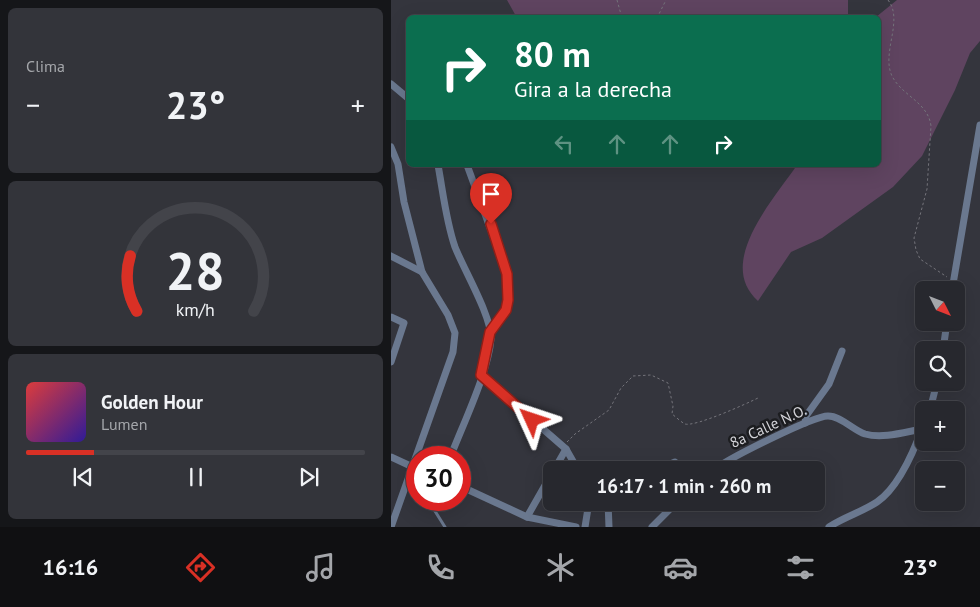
<!DOCTYPE html>
<html lang="es">
<head>
<meta charset="utf-8">
<style>
	body { margin:0; font-family:"PT Sans",sans-serif; background:#33343a; color:#f1f3f6; height:100vh; display:flex; flex-direction:column; font-size:19px; white-space:nowrap }
	* { box-sizing:border-box; margin:0 }
	p { font-size:16px; color:#a4a6aa }
	.icon { flex:none; width:28px; height:28px; fill:none; stroke:currentColor; stroke-width:2; stroke-linecap:round; stroke-linejoin:round }
	.map { position:relative; flex:1; overflow:hidden }
	.drawer { display:flex; flex-direction:column; gap:8px; padding:8px; background:#151619; width:391px }
	.drawer>* { flex:none }
	.banner { position:absolute; left:15px; top:15px; width:475px; height:152px; border-radius:8px; box-shadow:0 5px 20px #0002,0 0 0 1px #43444a; background:#0b6e4f; color:#fff; overflow:hidden }
	.needle { width:32px; rotate:132deg }
	.tools { position:absolute; left:524px; top:281px; display:grid; gap:10px }
	.tools a { display:grid; place-items:center; width:50px; height:50px; border-radius:8px; background:#27282e; box-shadow:0 5px 20px #0002,0 0 0 1px #43444a; font-size:25px }
	.speed { position:absolute; left:15px; top:446px; display:flex; gap:10px; font-size:25px; font-weight:700; text-align:center }
	.speed>* { display:grid; place-content:center; width:65px; height:65px; border-radius:50%; background:#27282e; box-shadow:0 5px 20px #0002,0 0 0 1px #43444a; line-height:1 }
	.speed .limit { border:8px solid #d22; background:#fff; color:#111 }
	.pin { position:absolute; display:grid; place-items:center; width:42px; height:42px; color:#fff; margin:-51px -21px; border-radius:50% 50% 50% 0; rotate:-45deg; box-shadow:0 0 5px #0007 }
	.pin .icon { rotate:45deg }
	.me { position:absolute; width:55px; margin:-28px; rotate:312deg; stroke-linejoin:round; filter:drop-shadow(0 0 4px #0008) }
	.turn { display:flex; align-items:center; gap:18px; height:105px; padding:0 25px; font-size:22px }
	.turn .icon { width:65px; height:65px; stroke-width:2.5 }
	.turn b { display:block; font-size:35px; line-height:42px }
	.lanes { display:flex; align-items:center; height:48px; padding:0 25px; background:#0003; justify-content:center; gap:25px; direction:ltr }
	.lanes .off { opacity:.35 }
	.big { font-size:38px; font-weight:800; line-height:1.1 }
	.drawer .widget { flex:1; display:flex; flex-direction:column; justify-content:center; gap:8px; min-width:0; padding:0 18px; border-radius:8px; background:#33343a }
	.drawer .dial { align-items:center; gap:0 }
	.dial svg { height:130px; overflow:visible; fill:none; stroke:#43444a; stroke-width:7; stroke-linecap:round; text-anchor:middle }
	.dial text { fill:#f1f3f6; stroke:none }
	.song { display:flex; align-items:center; gap:15px }
	.cover { width:60px; height:60px; border-radius:8px; background:linear-gradient(135deg,hsl(0 70% 55%),hsl(250 70% 35%)) }
	.played { height:5px; border-radius:2px; background:linear-gradient(90deg,#d93025 20%,#43444a 20%) }
	.keys { display:flex; justify-content:space-around; direction:ltr }
	.heat { display:flex; justify-content:space-between; align-items:center; font-size:28px; direction:ltr }
	.trip { position:absolute; left:152px; top:461px; width:282px; height:50px; border-radius:8px; background:#27282e; box-shadow:0 5px 20px #0002,0 0 0 1px #43444a; font-weight:800; line-height:50px; text-align:center }
	.tab-bar { display:flex; height:80px; justify-content:space-around; align-items:center; background:#101012; color:#a4a6aa }
	.tab-bar .icon { width:35px; height:35px }
	.tab-bar .selected { color:#d93025 }
	.tab-bar b { font-size:22px; color:#f1f3f6 }
	main { display:flex; flex:1; min-height:0 }
	.map>svg:first-child { display:block }
	.green { fill:#5f4460 }
	.lines { fill:none; stroke-linecap:round; stroke-linejoin:round }
	.path { stroke:#74747b; stroke-width:1; stroke-dasharray:2.5 2.5; stroke-linecap:butt }
	.lane { stroke:#6a788f; stroke-width:3 }
	.street { stroke:#6a788f; stroke-width:7 }
	.route-casing { stroke:#8d1f18; stroke-width:12 }
	.route { stroke:#d93025; stroke-width:9 }
	.labels { text-anchor:middle; dominant-baseline:central; stroke-width:5; stroke-linejoin:round; paint-order:stroke }
	.street-label { font-size:15px; fill:#d3d3d8; stroke:#1c1d20 }
</style>
</head>
<body>
<main>
<section class="drawer">
<div class="widget"><p>Clima</p>
<div class="heat"><a>−</a><b class="big">23°</b><a>+</a></div>
</div>
<div class="widget dial"><svg viewBox="0 0 100 80">
<path d="M14 69A42 42 0 1 1 86 69"/>
<path d="M14 69A42 42 0 0 1 10 35" stroke="#d93025"/>
<text x="50" y="56" font-size="32" font-weight="700">28</text>
<text x="50" y="72" font-size="11">km/h</text>
</svg></div>
<div class="widget">
<div class="song"><i class="cover"></i><div><b>Golden Hour</b><p>Lumen</p></div></div>
<div class="played"></div>
<div class="keys"><svg class="icon" aria-label="previous" viewBox="0 0 24 24"><path d="M18 5L8 12l10 7zM5 5v14"/></svg><svg class="icon" aria-label="pause" viewBox="0 0 24 24"><path d="M8 5v14M16 5v14"/></svg><svg class="icon" aria-label="next" viewBox="0 0 24 24"><path d="M6 5l10 7-10 7zM19 5v14"/></svg></div>
</div>
</section>
<div class="map">
<svg width="589" height="527" viewBox="0 0 589 527">
	<rect width="100%" height="100%" fill="#34353d"/>
	<g class="green">
		<path d="M116 0H457V14L463 17 126 18Z"/>
		<path d="M506 0H589V41L579 53 564 90 531 156 502 187 431 238 400 252 367 301C324 263 383 199 406 165H488V18L485 17Z"/>
	</g>
	<g class="lines">
		<g class="path">
			<path d="M226 0 231 18"/>
			<path d="M497 0C513 20 490 53 501 76 511 96 537 102 540 126L536 189 523 238 525 250 529 259 556 277"/>
			<path d="M266 18 275 0"/>
			<path d="M176 442 184 434 218 410 230 388 242 376 260 375 277 383 282 406 281 414C285 417 290 422 294 424 304 427 355 404 367 398"/>
		</g>
		<g class="lane">
			<path d="M18 477 26 485"/>
			<path d="M37 500 54 527"/>
		</g>
		<g class="street">
			<path d="M0 84 18 99"/>
			<path d="M0 147 7 164 13 202 31 272 57 315 64 333 62 352 0 527"/>
			<path d="M47 165C52 192 55 221 64 247 73 270 101 317 100 339 97 373 72 424 59 458"/>
			<path d="M76 165 116 274 115 310 99 332"/>
			<path d="M0 256 31 272"/>
			<path d="M561 290 589 125"/>
			<path d="M0 317 13 323 0 362"/>
			<path d="M552 350 556 322"/>
			<path d="M90 375 175 449 187 470"/>
			<path d="M539 410 546 382"/>
			<path d="M414 423 415 416 438 384 451 351"/>
			<path d="M0 457 26 469"/>
			<path d="M163 470 175 449"/>
			<path d="M266 470 284 462 293 470"/>
			<path d="M323 470C336 459 422 416 437 416 450 416 462 430 474 434 492 439 514 432 531 429"/>
			<path d="M69 486 136 517 185 527"/>
			<path d="M217 502 218 527"/>
			<path d="M136 517 161 473"/>
			<path d="M194 527 198 502"/>
			<path d="M261 527 286 502"/>
			<path d="M438 527C453 517 471 512 486 502 508 487 523 451 532 426"/>
		</g>
	</g>
	<g class="lines">
		<defs>
			<path id="route" d="M100 224 116 274 117 300 115 310 99 332 90 375 141 420"/>
		</defs>
		<use href="#route" class="route-casing"/>
		<use href="#route" class="route"/>
	</g>
	<g class="labels">
		<g class="street-label">
			<text transform="translate(377 426) rotate(-25)">8a Calle N.O.</text>
		</g>
	</g>
</svg>
<div class="tools">
<a><svg class="needle" viewBox="-14 -14 28 28"><path d="M0-13l5 13h-10z" fill="#e53935"/><path d="M0 13l5-13h-10z" fill="#a4a6aa"/></svg></a>
<a><svg class="icon" aria-label="search" viewBox="0 0 24 24"><circle cx="10" cy="10" r="6"/><path d="M15 15l6 6"/></svg></a>
<a>+</a>
<a>−</a>
</div>
<div class="speed"><div class="limit">30</div></div>
<div class="pin" style="left:100px;top:224px;background:#d93025"><svg class="icon" aria-label="arrive" viewBox="0 0 24 24"><path d="M6 21V4h12l-3 4 3 4H6"/></svg></div>
<svg class="me" style="left:141px;top:420px" viewBox="-20 -20 40 40"><path d="M0-17L14 15 0 8-14 15z" fill="#d93025" stroke="#fff" stroke-width="4"/></svg>
<div class="trip">16:17 · 1 min · 260 m</div>
<div class="banner">
<div class="turn"><svg class="icon" aria-label="right" viewBox="0 0 24 24"><path d="M7 20v-9h11M14 6l5 5-5 5"/></svg><div><b>80 m</b>Gira a la derecha</div></div>
<div class="lanes"><svg class="icon off" aria-label="left" viewBox="0 0 24 24"><path d="M17 20v-9H6M10 6l-5 5 5 5"/></svg><svg class="icon off" aria-label="ahead" viewBox="0 0 24 24"><path d="M12 20V5M6 11l6-6 6 6"/></svg><svg class="icon off" aria-label="ahead" viewBox="0 0 24 24"><path d="M12 20V5M6 11l6-6 6 6"/></svg><svg class="icon" aria-label="right" viewBox="0 0 24 24"><path d="M7 20v-9h11M14 6l5 5-5 5"/></svg></div>
</div>
</div>
</main>
<nav class="tab-bar">
<b>16:16</b>
<svg class="icon selected" aria-label="directions" viewBox="0 0 24 24"><path d="M12 3l9 9-9 9-9-9zM9 14v-3h6M13 9l2 2-2 2"/></svg>
<svg class="icon" aria-label="music" viewBox="0 0 24 24"><path d="M9 18V5l10-2v13"/><circle cx="6" cy="18" r="3"/><circle cx="16" cy="16" r="3"/></svg>
<svg class="icon" aria-label="phone" viewBox="0 0 24 24"><path d="M5 4h4l2 5-3 2q2 4 5 5l2-3 5 2v4C11 20 4 13 5 4z"/></svg>
<svg class="icon" aria-label="climate" viewBox="0 0 24 24"><path d="M12 3v18M4 7l16 10M4 17L20 7"/></svg>
<svg class="icon" aria-label="car" viewBox="0 0 24 24"><path d="M5 17H2v-5l4-1 3-4h7l3 4 3 1v5h-3M9 17h6M6 11h13"/><circle cx="7" cy="17" r="2"/><circle cx="17" cy="17" r="2"/></svg>
<svg class="icon" aria-label="filters" viewBox="0 0 24 24"><path d="M4 7h16M4 17h16"/><circle cx="9" cy="7" r="2"/><circle cx="15" cy="17" r="2"/></svg>
<b>23°</b>
</nav>
</body>
</html>
